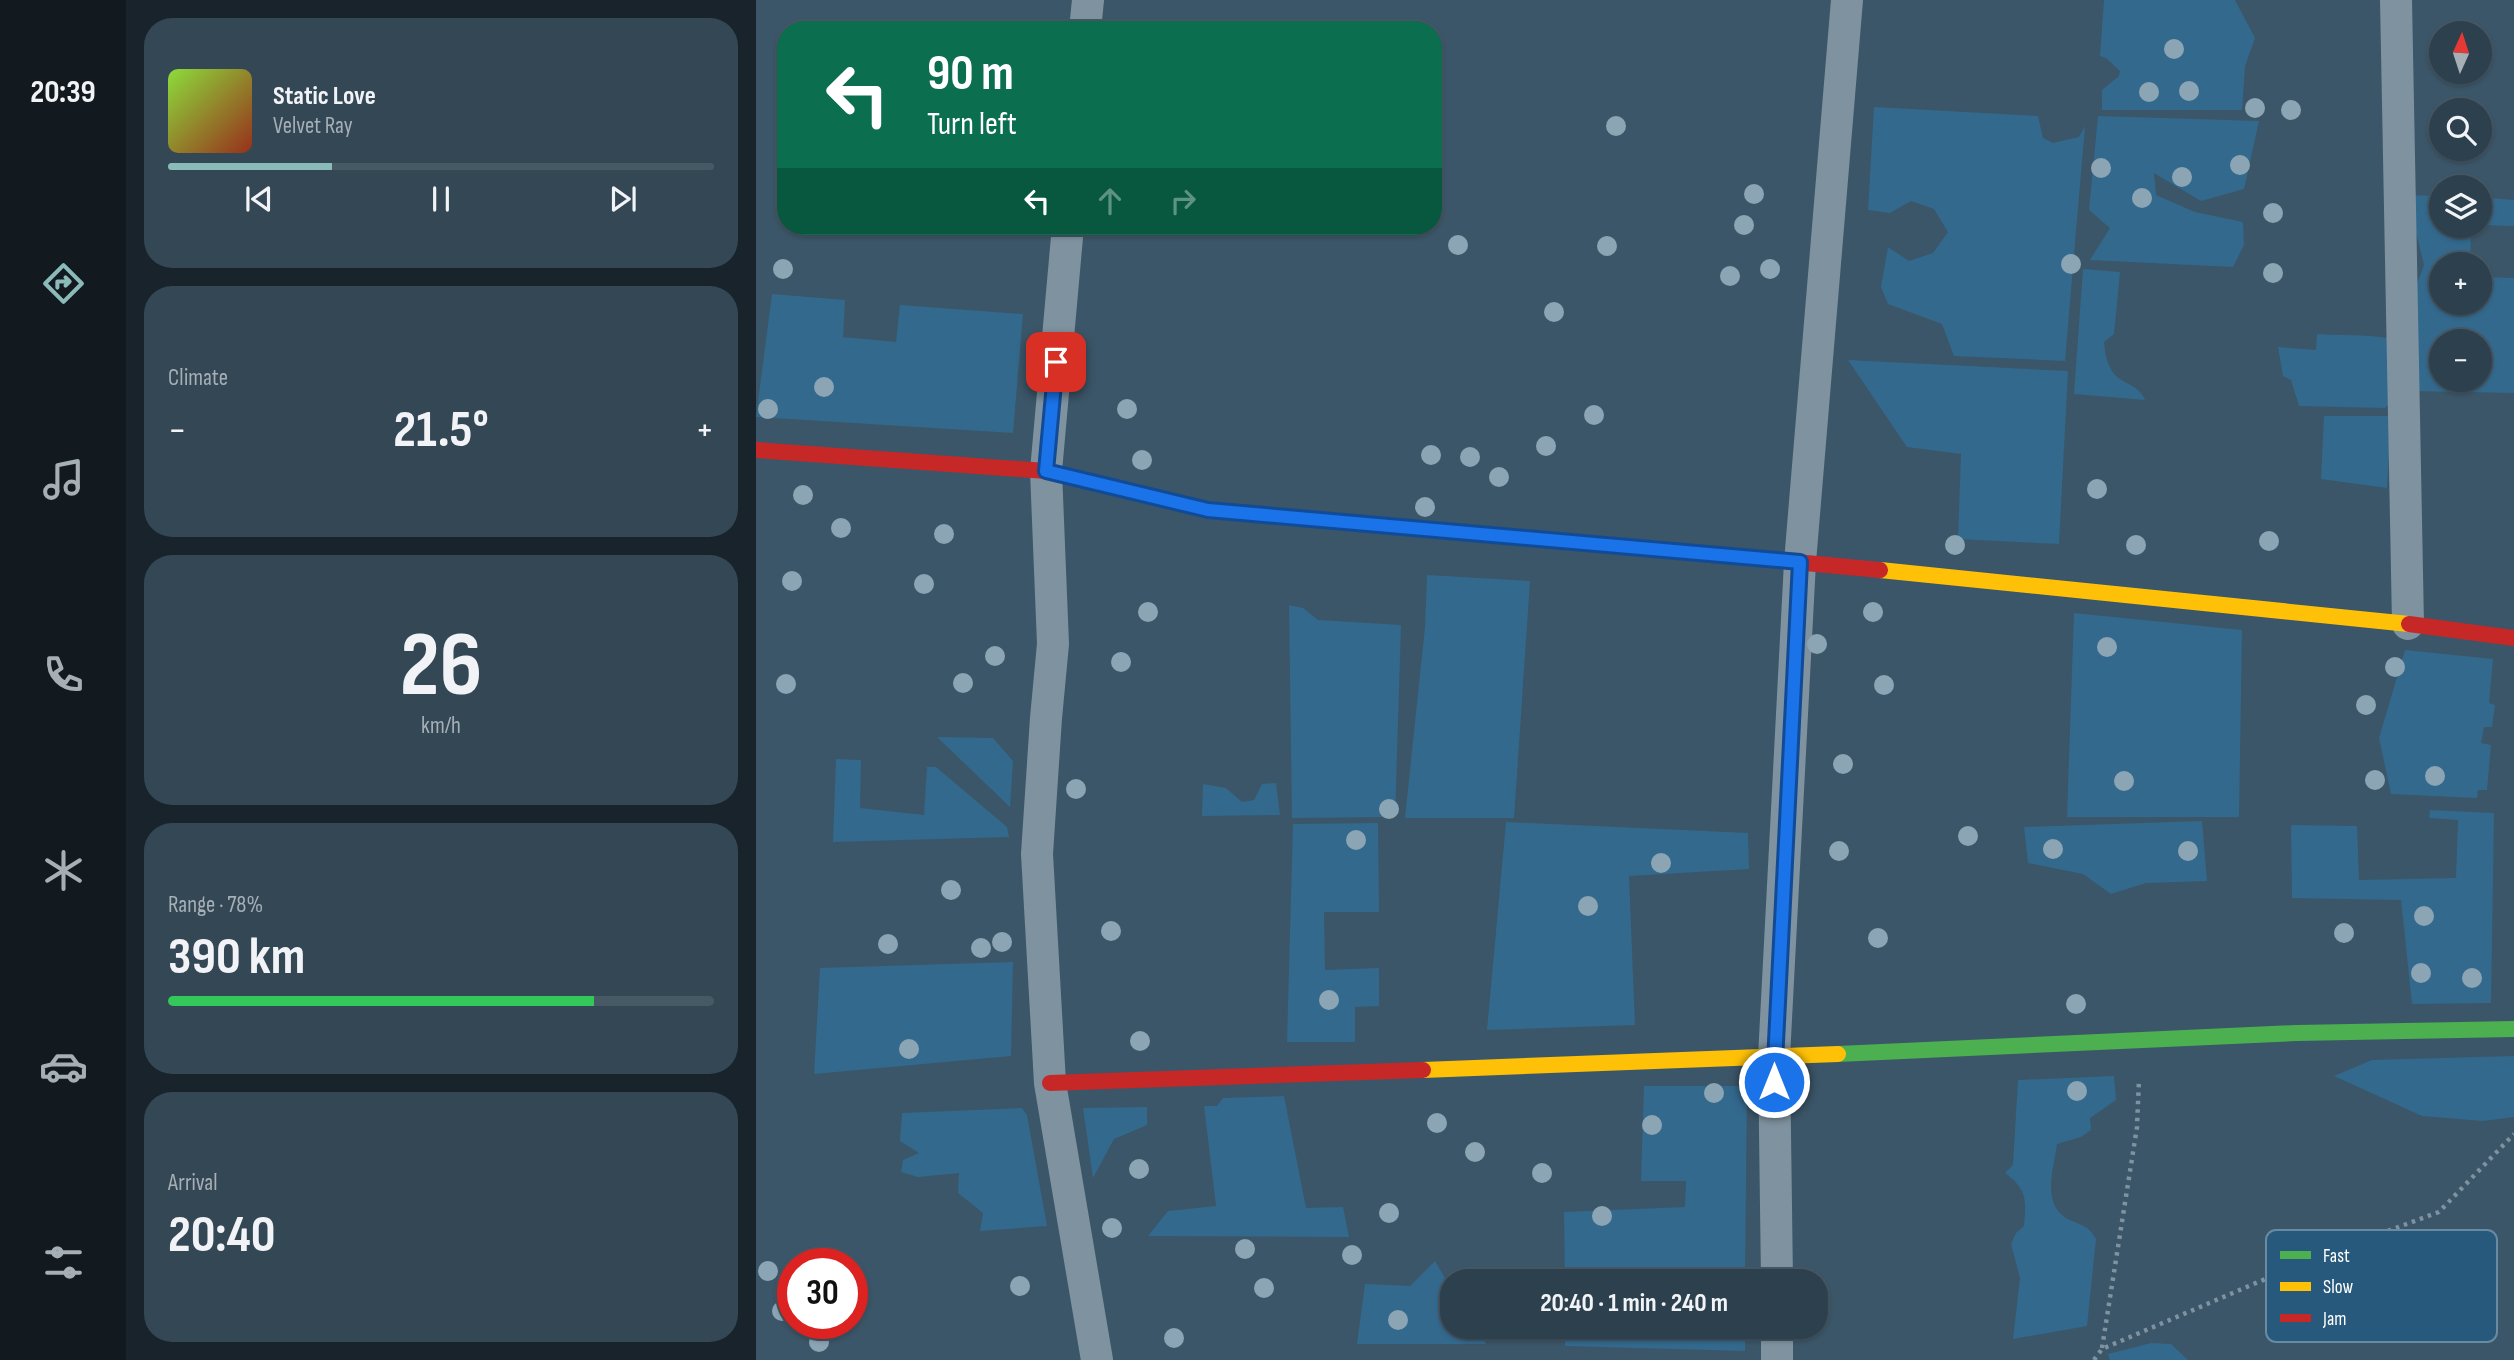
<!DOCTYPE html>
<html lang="en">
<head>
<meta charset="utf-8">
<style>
	body { margin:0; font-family:"Sofia Sans Condensed",sans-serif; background:#344755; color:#f1f3f6; height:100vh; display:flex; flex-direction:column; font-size:26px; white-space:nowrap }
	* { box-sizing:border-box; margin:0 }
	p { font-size:23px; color:#a6afb6 }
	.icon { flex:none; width:38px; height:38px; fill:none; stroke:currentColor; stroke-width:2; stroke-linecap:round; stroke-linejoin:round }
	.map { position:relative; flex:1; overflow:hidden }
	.panel { display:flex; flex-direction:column; gap:18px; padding:18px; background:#18232b; width:630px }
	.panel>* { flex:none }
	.hud { position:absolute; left:21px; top:21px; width:665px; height:214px; border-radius:28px; box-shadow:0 2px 5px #0004,0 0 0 2px #485966; background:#0b6e4f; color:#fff; overflow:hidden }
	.needle { width:46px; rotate:3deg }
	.buttons { position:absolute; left:1673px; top:21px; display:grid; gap:14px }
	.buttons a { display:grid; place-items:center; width:63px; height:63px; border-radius:50%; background:#2c404e; box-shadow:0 2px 5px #0004,0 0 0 2px #485966; font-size:35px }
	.speed { position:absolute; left:21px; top:1248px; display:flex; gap:14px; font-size:35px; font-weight:700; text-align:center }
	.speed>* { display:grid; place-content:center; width:91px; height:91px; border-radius:50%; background:#2c404e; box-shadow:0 2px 5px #0004,0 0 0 2px #485966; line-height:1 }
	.speed .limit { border:10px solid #d22; background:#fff; color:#111 }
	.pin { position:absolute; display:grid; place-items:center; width:60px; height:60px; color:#fff; margin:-30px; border-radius:14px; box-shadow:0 4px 10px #0006 }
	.me { position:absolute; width:77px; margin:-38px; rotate:0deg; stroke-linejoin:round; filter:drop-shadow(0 0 5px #0008) }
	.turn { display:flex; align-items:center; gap:24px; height:147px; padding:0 35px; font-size:32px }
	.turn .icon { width:91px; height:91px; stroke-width:2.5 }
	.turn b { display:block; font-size:49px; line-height:60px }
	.lanes { display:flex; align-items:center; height:66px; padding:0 35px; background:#0003; justify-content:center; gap:35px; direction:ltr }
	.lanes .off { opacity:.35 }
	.big { font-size:52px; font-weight:700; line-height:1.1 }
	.panel .card { flex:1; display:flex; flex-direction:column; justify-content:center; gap:10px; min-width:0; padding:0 24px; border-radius:28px; background:#344755 }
	.panel .dial { align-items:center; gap:0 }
	.dial b { font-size:91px; line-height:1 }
	.song { display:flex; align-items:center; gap:21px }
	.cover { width:84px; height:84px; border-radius:10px; background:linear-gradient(135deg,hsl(90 70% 55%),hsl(10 70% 35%)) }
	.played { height:7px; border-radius:4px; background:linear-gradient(90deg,#8bbbb9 30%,#485966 30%) }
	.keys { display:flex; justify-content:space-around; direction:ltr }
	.heat { display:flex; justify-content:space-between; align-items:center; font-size:38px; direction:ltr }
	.charge { height:10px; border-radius:5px; background:linear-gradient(90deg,#34c759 78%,#485966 0) }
	.trip { position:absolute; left:684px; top:1269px; width:388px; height:70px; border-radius:28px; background:#2c404e; box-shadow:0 2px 5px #0004,0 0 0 2px #485966; font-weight:700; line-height:70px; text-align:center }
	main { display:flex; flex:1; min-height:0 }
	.menu { display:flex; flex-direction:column; width:126px; justify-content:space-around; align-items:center; background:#121a1f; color:#a6afb6 }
	.menu .icon { width:49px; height:49px }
	.menu .selected { color:#8bbbb9 }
	.menu b { font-size:32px; color:#f1f3f6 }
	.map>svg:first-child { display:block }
	.green { fill:#33698d; fill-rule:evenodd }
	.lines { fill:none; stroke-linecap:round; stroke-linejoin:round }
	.path { stroke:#7f929f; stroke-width:4.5; stroke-dasharray:3.5 5; stroke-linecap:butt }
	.street { stroke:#7f929f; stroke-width:32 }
	.fast { stroke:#4caf50; stroke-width:16 }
	.slow { stroke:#ffc107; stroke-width:16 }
	.jam { stroke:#c62828; stroke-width:16 }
	.tree { fill:#8ca5b5 }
	.route-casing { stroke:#114b97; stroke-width:18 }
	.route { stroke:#1a73e8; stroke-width:12 }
	.key { fill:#27597c; stroke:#688ba3; stroke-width:2 }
	.key-label { font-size:19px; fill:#fff }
</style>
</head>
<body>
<main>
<nav class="menu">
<b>20:39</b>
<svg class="icon selected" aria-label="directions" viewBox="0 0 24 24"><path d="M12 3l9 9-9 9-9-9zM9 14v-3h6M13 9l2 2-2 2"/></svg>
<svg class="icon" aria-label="music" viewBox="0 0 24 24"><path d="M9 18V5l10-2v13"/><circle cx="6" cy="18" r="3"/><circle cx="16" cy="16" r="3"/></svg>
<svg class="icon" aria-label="phone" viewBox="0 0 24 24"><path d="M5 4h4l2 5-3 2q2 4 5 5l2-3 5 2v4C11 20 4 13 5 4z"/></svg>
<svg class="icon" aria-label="climate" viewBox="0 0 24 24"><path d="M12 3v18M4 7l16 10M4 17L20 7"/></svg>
<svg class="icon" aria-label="car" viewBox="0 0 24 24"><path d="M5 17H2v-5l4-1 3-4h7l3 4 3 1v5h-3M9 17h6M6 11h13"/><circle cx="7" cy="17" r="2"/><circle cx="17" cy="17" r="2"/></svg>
<svg class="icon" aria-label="filters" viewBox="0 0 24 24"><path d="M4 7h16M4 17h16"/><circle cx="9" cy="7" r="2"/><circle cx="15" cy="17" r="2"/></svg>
</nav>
<section class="panel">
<div class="card">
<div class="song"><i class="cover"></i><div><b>Static Love</b><p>Velvet Ray</p></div></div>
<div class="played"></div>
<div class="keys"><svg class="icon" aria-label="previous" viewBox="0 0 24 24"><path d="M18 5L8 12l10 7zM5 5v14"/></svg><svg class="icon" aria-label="pause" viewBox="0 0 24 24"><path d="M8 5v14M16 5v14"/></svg><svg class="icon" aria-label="next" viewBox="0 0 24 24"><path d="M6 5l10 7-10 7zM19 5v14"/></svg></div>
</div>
<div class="card"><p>Climate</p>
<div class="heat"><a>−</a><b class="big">21.5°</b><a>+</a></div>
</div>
<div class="card dial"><b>26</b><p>km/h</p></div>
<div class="card"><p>Range · 78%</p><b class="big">390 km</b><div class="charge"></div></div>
<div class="card"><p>Arrival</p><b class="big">20:40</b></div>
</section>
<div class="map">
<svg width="1758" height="1360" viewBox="0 0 1758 1360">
	<rect width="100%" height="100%" fill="#3b5668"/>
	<g class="green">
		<path d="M1348 0H1479L1499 38 1489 66 1486 110H1346V90L1363 76 1364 71 1350 58 1344 56Z"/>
		<path d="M1118 107 1282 116 1287 138 1297 143 1323 137 1329 126 1309 361 1198 356 1186 324 1132 304 1125 287 1132 247 1153 261 1177 253 1192 232 1178 209 1155 201 1134 213 1112 210Z"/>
		<path d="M1342 116 1503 121 1488 189 1445 201 1398 173 1400 195 1439 212 1487 222 1488 245 1477 267 1334 260 1354 228 1333 210Z"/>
		<path d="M1651 195 1685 196V226H1715L1714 264H1685V303H1724V277L1758 278V393L1654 391 1653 305 1668 265ZM1685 341H1724V380H1685Z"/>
		<path d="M1724 197 1758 200V226L1724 225Z"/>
		<path d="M1327 269 1364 272 1358 334 1348 342C1349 353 1351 366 1359 375 1369 385 1383 385 1389 400L1318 394Z"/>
		<path d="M16 294 89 300 87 337 140 342 144 305 267 314 257 433 0 417Z"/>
		<path d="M1561 334C1585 336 1608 334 1631 338L1643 396 1629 408 1543 406 1535 380 1527 376 1522 347 1560 350Z"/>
		<path d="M1092 360 1312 371 1303 544 1202 539 1205 454 1151 447Z"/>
		<path d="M1568 416H1635L1631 488 1565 479Z"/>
		<path d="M671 575 774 581 758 818H649L669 627Z"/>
		<path d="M533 605 547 608 562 620 645 625 639 817 536 818Z"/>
		<path d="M1318 613 1486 630 1483 817H1311Z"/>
		<path d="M1649 650 1737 659 1733 703 1739 705 1736 727H1728L1725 743 1735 745 1731 790H1722L1721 798 1635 794 1623 738Z"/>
		<path d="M181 737 237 738 257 761 254 807Z"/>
		<path d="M80 759 105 760 104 808 168 815 171 767H180L251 827 253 837 77 842Z"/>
		<path d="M520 783 524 815 446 816 447 784 470 788 486 802 498 800 506 784Z"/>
		<path d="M1674 810 1738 813 1735 1003 1656 1004 1645 900 1536 898 1535 825 1601 826 1603 880 1700 878 1702 820 1673 818Z"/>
		<path d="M1446 821 1451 881 1390 883 1355 894 1327 874 1272 863 1268 827Z"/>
		<path d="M750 822 992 833 993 869 873 876 879 1025 731 1030Z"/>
		<path d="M622 823 623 912H568L569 970 623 968V1006L599 1007V1042H531L537 824Z"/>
		<path d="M257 962 255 1056 58 1074 64 968Z"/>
		<path d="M1758 1056V1117L1727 1121 1666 1116 1578 1076 1616 1060Z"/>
		<path d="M1358 1076 1360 1100 1334 1118 1335 1130 1325 1137 1301 1144C1298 1169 1284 1206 1314 1220 1327 1226 1333 1226 1340 1239L1331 1326 1257 1339 1264 1278 1255 1244 1260 1233 1268 1226C1270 1200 1272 1190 1249 1173L1257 1165 1262 1080Z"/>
		<path d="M888 1086H991L989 1281H809L808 1212 929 1207 930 1181H885Z"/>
		<path d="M528 1096 550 1208 587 1207 593 1237 392 1236 412 1211 460 1206 448 1106H461L467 1098Z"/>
		<path d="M391 1107V1125L358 1139 337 1178 327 1108Z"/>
		<path d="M266 1108 271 1115 291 1226 224 1231 227 1213 202 1193 203 1173 162 1177 145 1172 147 1160 163 1153 144 1141 146 1113Z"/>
		<path d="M679 1261 696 1290V1326L719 1327 730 1344H601L609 1284 654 1286Z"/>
		<path d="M809 1327H989V1351L809 1346Z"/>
		<path d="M1395 1343 1415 1344 1432 1360H1354L1352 1354Z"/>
	</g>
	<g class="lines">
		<g class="path">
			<path d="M1346 1348 1381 1127 1383 1079"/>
			<path d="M1338 1360 1346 1349 1556 1259 1683 1212 1758 1134"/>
		</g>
		<g class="street">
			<path d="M1640 0 1652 624"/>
			<path d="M329 30 332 0"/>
			<path d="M312 226 290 471 297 644 290 718 281 854 294 1083 341 1360"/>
			<path d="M1021 1281 1018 1057 1044 562 1091 0"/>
			<path d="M1021 1326V1360"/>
		</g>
		<g class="fast">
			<path d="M336 482 452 510 901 549"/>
			<path d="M1082 1054 1540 1033 1758 1029"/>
		</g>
		<g class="slow">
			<path d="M1124 570 1653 624"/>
			<path d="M667 1070 1082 1054"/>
		</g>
		<g class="jam">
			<path d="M0 450 290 471 336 482"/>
			<path d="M901 549 1124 570"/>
			<path d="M1653 624 1758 638"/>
			<path d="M294 1083 667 1070"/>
		</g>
	</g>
	<g class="tree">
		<circle cx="1418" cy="49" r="10"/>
		<circle cx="1433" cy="91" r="10"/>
		<circle cx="1393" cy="92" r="10"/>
		<circle cx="1499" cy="108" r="10"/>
		<circle cx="1535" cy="110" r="10"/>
		<circle cx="860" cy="126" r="10"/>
		<circle cx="1484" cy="165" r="10"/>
		<circle cx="1345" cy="168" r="10"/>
		<circle cx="1426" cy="177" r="10"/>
		<circle cx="998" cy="194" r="10"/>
		<circle cx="1386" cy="198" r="10"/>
		<circle cx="1517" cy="213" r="10"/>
		<circle cx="988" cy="225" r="10"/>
		<circle cx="702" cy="245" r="10"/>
		<circle cx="851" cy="246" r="10"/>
		<circle cx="1315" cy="264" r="10"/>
		<circle cx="27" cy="269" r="10"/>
		<circle cx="1014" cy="269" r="10"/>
		<circle cx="1517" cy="273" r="10"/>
		<circle cx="974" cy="276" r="10"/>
		<circle cx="798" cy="312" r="10"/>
		<circle cx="68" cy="387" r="10"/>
		<circle cx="12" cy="409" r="10"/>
		<circle cx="371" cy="409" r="10"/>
		<circle cx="838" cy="415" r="10"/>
		<circle cx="790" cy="446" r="10"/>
		<circle cx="675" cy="455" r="10"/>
		<circle cx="714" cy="457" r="10"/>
		<circle cx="386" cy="460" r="10"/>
		<circle cx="743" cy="477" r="10"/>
		<circle cx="1341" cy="489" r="10"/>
		<circle cx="47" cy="495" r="10"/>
		<circle cx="669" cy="507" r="10"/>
		<circle cx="85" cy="528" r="10"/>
		<circle cx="188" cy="534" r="10"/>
		<circle cx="1513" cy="541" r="10"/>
		<circle cx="1199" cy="545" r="10"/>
		<circle cx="1380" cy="545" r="10"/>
		<circle cx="36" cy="581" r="10"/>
		<circle cx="168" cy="584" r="10"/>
		<circle cx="392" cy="612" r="10"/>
		<circle cx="1117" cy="612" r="10"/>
		<circle cx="1061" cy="644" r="10"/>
		<circle cx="1351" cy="647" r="10"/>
		<circle cx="239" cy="656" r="10"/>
		<circle cx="365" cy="662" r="10"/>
		<circle cx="1639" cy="667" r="10"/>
		<circle cx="207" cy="683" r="10"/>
		<circle cx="30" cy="684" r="10"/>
		<circle cx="1128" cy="685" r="10"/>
		<circle cx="1610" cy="705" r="10"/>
		<circle cx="1087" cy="764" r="10"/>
		<circle cx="1679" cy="776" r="10"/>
		<circle cx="1619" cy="780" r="10"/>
		<circle cx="1368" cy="781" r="10"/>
		<circle cx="320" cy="789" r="10"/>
		<circle cx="633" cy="809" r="10"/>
		<circle cx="1212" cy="836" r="10"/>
		<circle cx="600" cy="840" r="10"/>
		<circle cx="1297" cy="849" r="10"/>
		<circle cx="1083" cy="851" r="10"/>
		<circle cx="1432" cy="851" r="10"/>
		<circle cx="905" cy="863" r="10"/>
		<circle cx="195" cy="890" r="10"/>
		<circle cx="832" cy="906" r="10"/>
		<circle cx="1668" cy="916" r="10"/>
		<circle cx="355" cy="931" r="10"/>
		<circle cx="1588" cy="933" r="10"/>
		<circle cx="1122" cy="938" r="10"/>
		<circle cx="246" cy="942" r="10"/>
		<circle cx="132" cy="944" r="10"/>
		<circle cx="225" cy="948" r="10"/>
		<circle cx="1665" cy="973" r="10"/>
		<circle cx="1716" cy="978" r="10"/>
		<circle cx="573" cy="1000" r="10"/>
		<circle cx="1320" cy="1004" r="10"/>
		<circle cx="384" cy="1041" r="10"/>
		<circle cx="153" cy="1049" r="10"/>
		<circle cx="1321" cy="1091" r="10"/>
		<circle cx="958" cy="1093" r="10"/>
		<circle cx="681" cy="1123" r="10"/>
		<circle cx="896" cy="1125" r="10"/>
		<circle cx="719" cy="1152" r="10"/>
		<circle cx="383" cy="1169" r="10"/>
		<circle cx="786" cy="1173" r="10"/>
		<circle cx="633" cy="1213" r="10"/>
		<circle cx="846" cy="1216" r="10"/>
		<circle cx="356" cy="1228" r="10"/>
		<circle cx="489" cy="1249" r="10"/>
		<circle cx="596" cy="1255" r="10"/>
		<circle cx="12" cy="1271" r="10"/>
		<circle cx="264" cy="1286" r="10"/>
		<circle cx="508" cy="1288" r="10"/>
		<circle cx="26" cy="1311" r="10"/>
		<circle cx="642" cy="1320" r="10"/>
		<circle cx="418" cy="1338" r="10"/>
		<circle cx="63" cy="1342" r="10"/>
	</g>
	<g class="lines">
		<defs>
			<path id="route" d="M300 362 290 471 452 510 1044 562 1018 1082"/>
		</defs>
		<use href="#route" class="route-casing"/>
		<use href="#route" class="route"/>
	</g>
	<rect x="1510" y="1230" width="231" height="112" rx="10" class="key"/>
	<rect x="1524" y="1251" width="31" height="8" fill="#4caf50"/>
	<rect x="1524" y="1282" width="31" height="9" fill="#ffc107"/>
	<rect x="1524" y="1314" width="31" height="8" fill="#c62828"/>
	<g class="key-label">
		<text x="1567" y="1262">Fast</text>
		<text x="1567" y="1293">Slow</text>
		<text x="1567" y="1325">Jam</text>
	</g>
</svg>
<div class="buttons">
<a><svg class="needle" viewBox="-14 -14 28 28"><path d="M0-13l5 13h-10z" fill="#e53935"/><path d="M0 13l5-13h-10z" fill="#a6afb6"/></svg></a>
<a><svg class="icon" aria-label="search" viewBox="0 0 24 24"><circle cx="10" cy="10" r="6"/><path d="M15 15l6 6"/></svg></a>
<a><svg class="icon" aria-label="layers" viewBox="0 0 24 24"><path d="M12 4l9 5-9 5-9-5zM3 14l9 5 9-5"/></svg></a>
<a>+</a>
<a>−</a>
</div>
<div class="speed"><div class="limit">30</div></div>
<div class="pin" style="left:300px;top:362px;background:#d93025"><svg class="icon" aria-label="arrive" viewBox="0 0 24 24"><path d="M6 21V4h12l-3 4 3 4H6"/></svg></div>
<svg class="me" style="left:1018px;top:1082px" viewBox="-20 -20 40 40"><circle r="17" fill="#1a73e8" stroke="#fff" stroke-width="3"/><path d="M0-11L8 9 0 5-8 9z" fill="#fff"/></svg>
<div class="trip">20:40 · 1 min · 240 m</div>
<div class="hud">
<div class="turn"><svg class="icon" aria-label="left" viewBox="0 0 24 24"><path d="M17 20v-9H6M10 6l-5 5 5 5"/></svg><div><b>90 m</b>Turn left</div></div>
<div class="lanes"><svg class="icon" aria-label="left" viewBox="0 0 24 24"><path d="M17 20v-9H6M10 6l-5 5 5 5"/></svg><svg class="icon off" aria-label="ahead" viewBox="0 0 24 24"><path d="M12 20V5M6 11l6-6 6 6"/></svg><svg class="icon off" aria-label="right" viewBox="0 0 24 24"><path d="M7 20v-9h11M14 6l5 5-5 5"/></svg></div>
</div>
</div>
</main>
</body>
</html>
